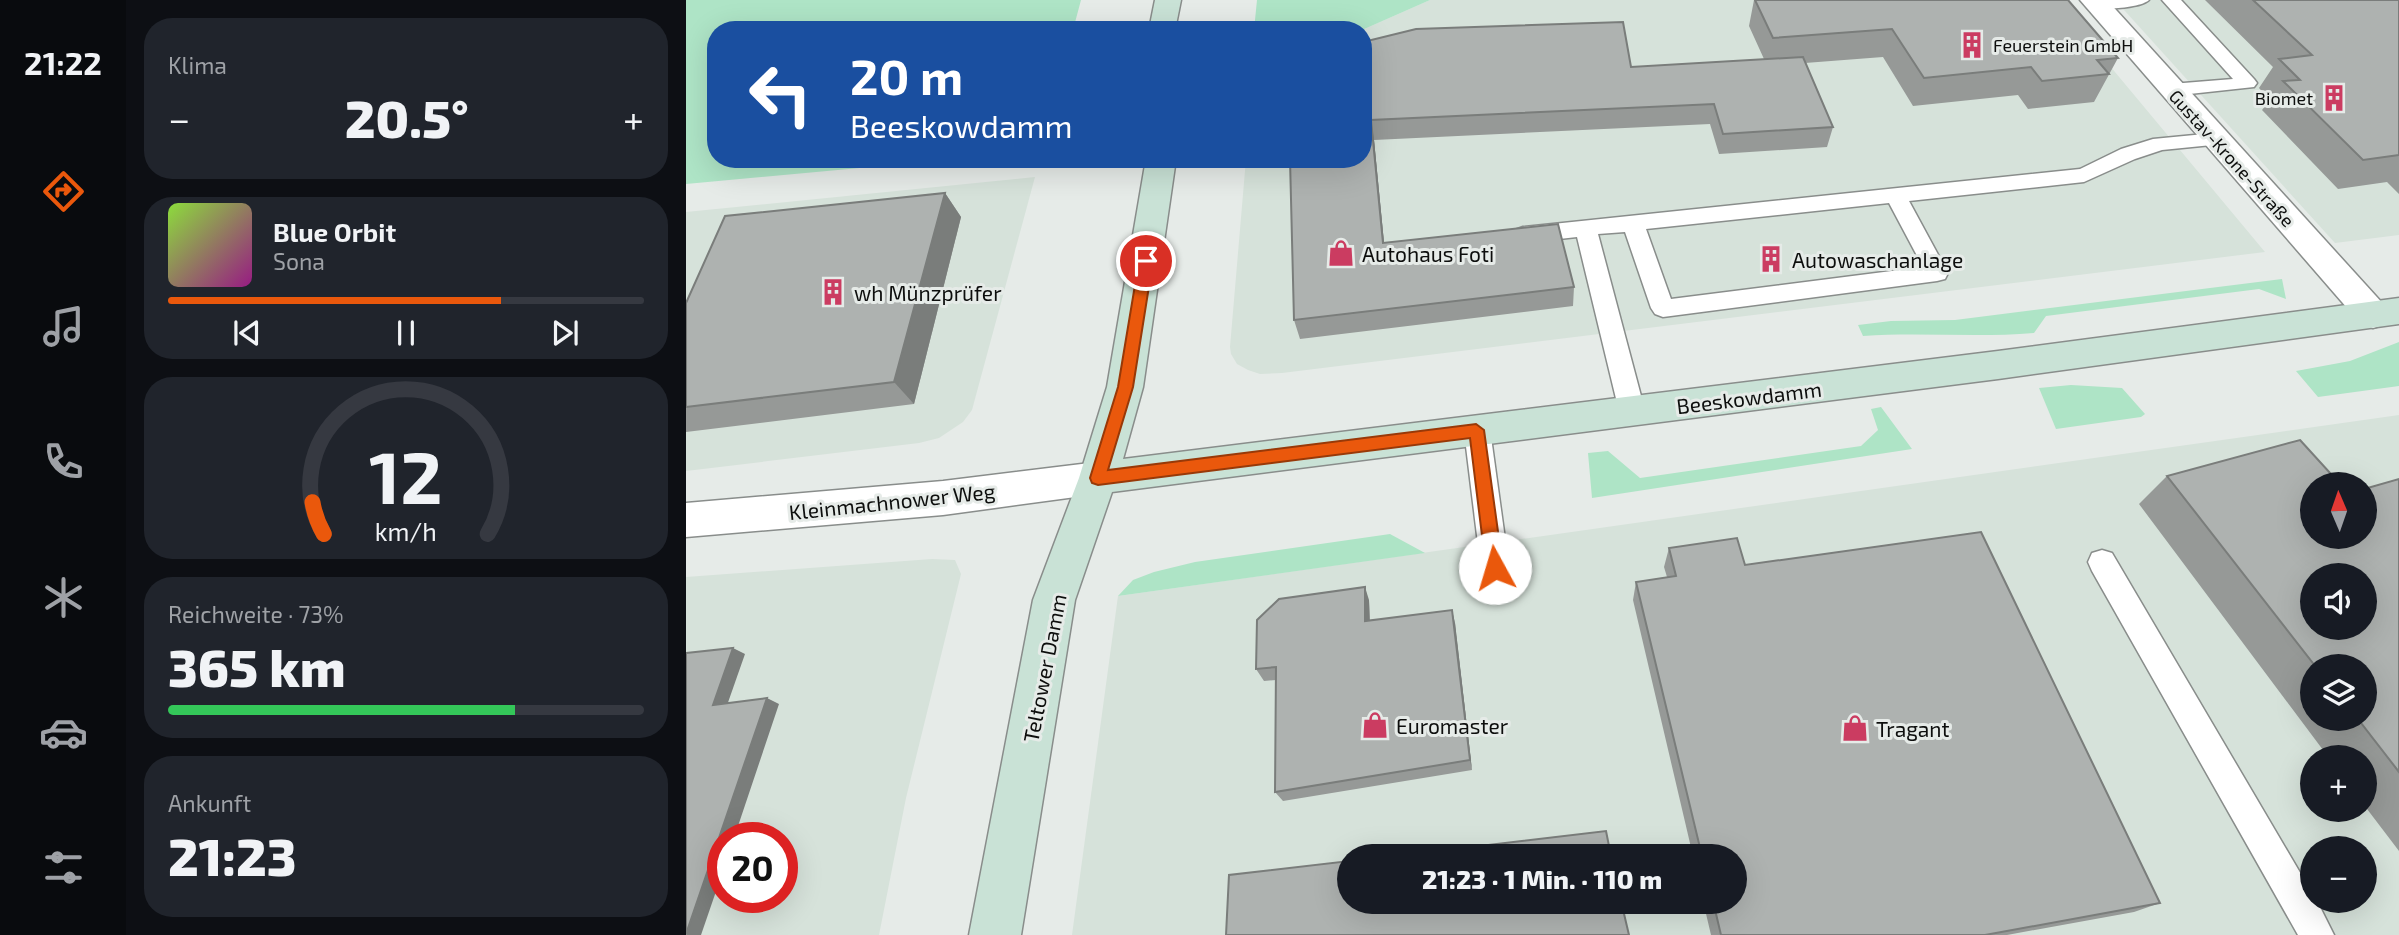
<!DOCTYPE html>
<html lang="de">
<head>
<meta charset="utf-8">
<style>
	body { margin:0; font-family:"Exo 2",sans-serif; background:#20242c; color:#f1f3f6; height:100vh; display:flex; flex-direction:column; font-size:26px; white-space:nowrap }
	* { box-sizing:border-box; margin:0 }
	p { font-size:23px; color:#9ea1a6 }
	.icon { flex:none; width:38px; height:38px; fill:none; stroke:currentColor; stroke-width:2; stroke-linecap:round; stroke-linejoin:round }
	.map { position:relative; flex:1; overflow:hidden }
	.drawer { display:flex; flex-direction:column; gap:18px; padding:18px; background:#0d0f14; width:560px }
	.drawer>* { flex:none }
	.top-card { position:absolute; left:21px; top:21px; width:665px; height:147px; border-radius:28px; box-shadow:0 7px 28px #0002; background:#1a4fa0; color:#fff; overflow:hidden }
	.needle { width:46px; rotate:358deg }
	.buttons { position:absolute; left:1614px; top:472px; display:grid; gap:14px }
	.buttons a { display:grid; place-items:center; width:77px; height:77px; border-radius:50%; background:#171b24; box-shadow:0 7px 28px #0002; font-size:35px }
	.speed { position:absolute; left:21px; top:822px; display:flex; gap:14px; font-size:35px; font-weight:700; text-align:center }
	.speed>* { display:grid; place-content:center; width:91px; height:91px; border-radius:50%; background:#171b24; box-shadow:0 7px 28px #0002; line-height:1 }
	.speed .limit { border:10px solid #d22; background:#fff; color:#111 }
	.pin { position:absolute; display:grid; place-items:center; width:60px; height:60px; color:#fff; margin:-30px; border:4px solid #fff; border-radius:50%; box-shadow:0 2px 7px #0007 }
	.me { position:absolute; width:77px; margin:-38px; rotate:354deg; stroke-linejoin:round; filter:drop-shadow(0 0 5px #0008) }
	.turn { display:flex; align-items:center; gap:24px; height:147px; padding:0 28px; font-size:32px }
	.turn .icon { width:91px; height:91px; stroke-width:2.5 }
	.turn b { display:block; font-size:49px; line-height:60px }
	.big { font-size:52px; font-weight:800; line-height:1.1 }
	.drawer .widget { flex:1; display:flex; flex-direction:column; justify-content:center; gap:10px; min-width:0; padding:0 24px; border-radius:28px; background:#20242c }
	.drawer .dial { align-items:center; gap:0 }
	.dial svg { height:182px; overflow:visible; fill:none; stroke:#363941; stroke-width:7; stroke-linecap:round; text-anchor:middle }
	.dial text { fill:#f1f3f6; stroke:none }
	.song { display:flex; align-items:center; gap:21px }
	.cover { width:84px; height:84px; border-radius:10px; background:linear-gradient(135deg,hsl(90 70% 55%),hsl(310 70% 35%)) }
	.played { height:7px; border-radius:4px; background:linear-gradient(90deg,#ea580c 70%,#363941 70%) }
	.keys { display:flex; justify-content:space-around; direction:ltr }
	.heat { display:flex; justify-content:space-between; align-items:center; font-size:38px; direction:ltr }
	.charge { height:10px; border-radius:5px; background:linear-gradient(90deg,#34c759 73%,#363941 0) }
	.trip { position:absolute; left:651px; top:844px; width:410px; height:70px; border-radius:35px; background:#171b24; box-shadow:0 7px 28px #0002; font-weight:800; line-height:70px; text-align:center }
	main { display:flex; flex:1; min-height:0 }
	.tabs { display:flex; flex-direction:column; width:126px; justify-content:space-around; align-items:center; background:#090b0e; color:#9ea1a6 }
	.tabs .icon { width:49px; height:49px }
	.tabs .selected { color:#ea580c }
	.tabs b { font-size:32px; color:#f1f3f6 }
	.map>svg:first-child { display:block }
	.built { fill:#d6e2da; fill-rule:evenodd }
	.green { fill:#aee4c6 }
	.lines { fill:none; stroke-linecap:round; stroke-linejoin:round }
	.service-casing { stroke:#898d8b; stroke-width:3 }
	.minor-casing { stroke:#898d8b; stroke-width:3 }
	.secondary-casing { stroke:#898d8b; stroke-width:3 }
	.service { fill:#fff; fill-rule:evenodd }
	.minor { fill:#fff; fill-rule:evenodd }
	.secondary { fill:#c9e2d6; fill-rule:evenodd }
	.wall { fill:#969997; fill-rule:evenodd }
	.shaded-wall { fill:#7a7d7b }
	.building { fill:#aeb2b0; stroke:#7a7d7b; stroke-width:2; fill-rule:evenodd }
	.route { fill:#ea580c; stroke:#983908; stroke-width:2 }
	.labels { text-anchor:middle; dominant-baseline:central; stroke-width:6; stroke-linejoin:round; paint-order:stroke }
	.far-poi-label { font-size:18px; fill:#0d0e0d; stroke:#e6ebe8; text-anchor:start }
	.far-street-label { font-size:18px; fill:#0d0e0d; stroke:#e6ebe8 }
	.poi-label { font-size:21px; fill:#0d0e0d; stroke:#e6ebe8; text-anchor:start }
	.street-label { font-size:21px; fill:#0d0e0d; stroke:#e6ebe8 }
</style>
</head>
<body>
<main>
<nav class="tabs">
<b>21:22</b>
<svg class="icon selected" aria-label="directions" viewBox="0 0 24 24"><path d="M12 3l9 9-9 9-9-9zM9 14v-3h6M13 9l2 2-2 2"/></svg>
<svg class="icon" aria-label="music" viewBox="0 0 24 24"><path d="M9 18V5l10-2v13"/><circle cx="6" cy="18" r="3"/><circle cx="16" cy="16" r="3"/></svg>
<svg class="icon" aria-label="phone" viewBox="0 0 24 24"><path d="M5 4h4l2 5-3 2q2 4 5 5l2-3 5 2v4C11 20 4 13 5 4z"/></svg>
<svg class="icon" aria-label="climate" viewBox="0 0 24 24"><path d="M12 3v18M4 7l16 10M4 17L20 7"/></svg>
<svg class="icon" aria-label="car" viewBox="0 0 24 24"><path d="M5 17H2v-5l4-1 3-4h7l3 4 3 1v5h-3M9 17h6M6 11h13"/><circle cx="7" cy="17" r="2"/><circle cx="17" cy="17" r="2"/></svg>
<svg class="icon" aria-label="filters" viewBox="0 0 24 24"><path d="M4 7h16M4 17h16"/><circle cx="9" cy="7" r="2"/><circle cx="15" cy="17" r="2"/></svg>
</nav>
<section class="drawer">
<div class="widget"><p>Klima</p>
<div class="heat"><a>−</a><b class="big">20.5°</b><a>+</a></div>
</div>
<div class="widget">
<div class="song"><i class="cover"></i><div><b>Blue Orbit</b><p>Sona</p></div></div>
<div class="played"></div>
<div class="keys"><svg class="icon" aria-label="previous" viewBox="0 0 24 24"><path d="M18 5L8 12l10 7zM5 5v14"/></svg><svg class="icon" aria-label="pause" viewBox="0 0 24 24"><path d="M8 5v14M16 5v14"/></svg><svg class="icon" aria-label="next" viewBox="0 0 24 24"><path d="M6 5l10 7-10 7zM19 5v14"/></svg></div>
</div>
<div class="widget dial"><svg viewBox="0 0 100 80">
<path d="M14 69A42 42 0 1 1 86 69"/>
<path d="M14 69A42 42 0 0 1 9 55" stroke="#ea580c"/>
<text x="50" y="56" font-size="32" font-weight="700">12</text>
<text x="50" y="72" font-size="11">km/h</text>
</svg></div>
<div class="widget"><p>Reichweite · 73%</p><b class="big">365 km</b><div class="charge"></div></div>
<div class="widget"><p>Ankunft</p><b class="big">21:23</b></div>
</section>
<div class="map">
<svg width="1713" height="935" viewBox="0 0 1713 935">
	<rect width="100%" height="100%" fill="#e6ebe8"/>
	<g class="built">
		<path d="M744 0H1369L1579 252 596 373 574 374 562 370 551 364 545 354 544 347 560 159H677L676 30Z"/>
		<path d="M1429 0H1713V235L1649 243Z"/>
		<path d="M349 177 286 410 277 422 253 438 233 443 0 471V212Z"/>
		<path d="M1713 415V935H386L432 596ZM1626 485H1678V537H1626ZM1626 576H1678V628H1626ZM1626 667H1678V719H1626ZM1626 758H1678V810H1626ZM1626 849H1678V901H1626ZM663 856H1048V901H663Z"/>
		<path d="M246 559 269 560 275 574 220 798 193 935H0V577ZM37 838H96V898H37Z"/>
	</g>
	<g class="green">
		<path d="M0 0H395L387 30H30V159H271L0 184Z"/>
		<path d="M571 0H744L676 30H568Z"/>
		<path d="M1596 279 1600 299 1573 289 1360 316 1348 333C1290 338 1234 332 1177 336L1172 325 1205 321 1269 320Z"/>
		<path d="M1713 342V386L1632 397 1610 371 1664 361Z"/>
		<path d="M1385 385 1436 388 1459 414 1455 417 1370 429 1353 388Z"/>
		<path d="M1195 407 1226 449 906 498 902 453 922 451 954 478 1175 446 1192 430 1185 409Z"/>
		<path d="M704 534 739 553 432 596 447 580 468 572 509 562Z"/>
	</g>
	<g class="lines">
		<defs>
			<g id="service">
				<path d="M1406 0H1463C1455 8 1410 12 1402 4Z"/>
				<path d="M1476 0H1495L1568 79 1571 83 1568 87 1485 96 1478 94 1475 90 1478 86 1485 84 1547 79Z"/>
				<path d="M1529 133 1536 134 1539 139 1536 144 1476 150 1449 159 1398 182 1223 201 1262 273 1259 279 1251 281 977 317 969 314 965 308 939 232 912 234 959 411 955 418 946 421 937 418 933 411 891 237 837 243 829 240 826 235 829 230 837 227 1394 169 1435 149 1467 139ZM1203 203 1237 267 985 299 960 229Z"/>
				<path d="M791 420 800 423 804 430 823 568 819 577 809 580 799 577 795 568 778 430 782 423Z"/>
				<path d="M1416 550 1426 553 1626 893V901H1631L1648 935H1612L1406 571 1402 562 1406 553Z"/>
			</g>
			<g id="minor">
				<path d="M1394 0H1421L1699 306 1704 315 1699 324 1687 328 1675 324Z"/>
				<path d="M412 462 426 467 431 478 426 489 412 494 257 515 0 537V503L257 481Z"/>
			</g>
			<g id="secondary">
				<path d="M469 0H495L489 30H463Z"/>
				<path d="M460 159H490L457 387 437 459 1312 351 1713 298V324L1312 379 426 492 389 600 335 935H283L347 600 393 478 421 387Z"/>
			</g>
		</defs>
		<use href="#service" class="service-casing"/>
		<use href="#minor" class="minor-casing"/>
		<use href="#secondary" class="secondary-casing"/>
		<use href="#service" class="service"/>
		<use href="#minor" class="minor"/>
		<use href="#secondary" class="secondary"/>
	</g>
	<g class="wall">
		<path d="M1068 0H1382L1432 58 1408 102 1342 109 1332 95 1227 106 1197 57 1119 63 1147 127 1141 147 1033 154 1024 124 688 140 698 243 888 287 887 306 614 339 608 320 677 159V42L945 67 1078 59 1063 26Z"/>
		<path d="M1519 0H1713V194L1701 182 1652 189 1576 110 1584 100 1573 88 1587 67Z"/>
		<path d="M259 193 275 217 228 404 0 432V303Z"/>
		<path d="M1481 476 1626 537 1713 479V851L1678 805V758H1643L1453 504ZM1626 667H1678V719H1626Z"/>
		<path d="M983 548 1059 565 1474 903 1448 912 1321 935H1025L1017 901H1048V856H1007L947 600 950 582 981 577 978 567Z"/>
		<path d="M683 600 684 621 769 623 786 770 597 801 589 792 590 680 578 681 570 669Z"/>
	</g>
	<g class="shaded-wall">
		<path d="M685 120 688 140 700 263 697 243Z"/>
		<path d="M259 193 275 217 228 404 208 382Z"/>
		<path d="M679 587 683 600 684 634 679 621Z"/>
		<path d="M766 610 769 623 786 770 784 760Z"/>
		<path d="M47 648 59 654 39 711 27 705Z"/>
		<path d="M81 698 93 704 48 838H37V871L15 935H0Z"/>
	</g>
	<g class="building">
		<path d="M1069 0H1382L1432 58 1411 60 1423 74 1356 81 1345 67 1238 78 1206 29 1087 38Z"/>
		<path d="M1567 0H1713V155L1677 160 1597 81 1614 80 1593 59 1626 55Z"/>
		<path d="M937 22 945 67 1117 57 1147 127 1037 134 1028 104 685 120 697 243 872 224 888 287 608 320 604 159H677V42L730 29Z"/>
		<path d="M259 193 208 382 0 407V303L39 216Z"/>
		<path d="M1614 440 1655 485H1626V537H1678V489L1713 479V772L1672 719H1678V667H1630L1481 476ZM1626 576H1678V628H1626Z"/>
		<path d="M1295 532 1474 903 1299 935H1035L1027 901H1048V856H1016L950 582 990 576 983 548 1051 538 1059 565Z"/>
		<path d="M679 587V621L766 610 784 760 589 792 590 667 570 669 571 620 593 599Z"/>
		<path d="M47 648 27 705 81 698 0 934V653Z"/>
		<path d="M920 831 925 856H710Z"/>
		<path d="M663 861V901H935L943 935H540L543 875Z"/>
	</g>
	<path class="route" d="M460 256 467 261 447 387 422 470 790 424 798 430 817 568 815 574 809 576 803 574 800 568 784 438 412 485 406 483 404 478 432 387 453 261Z"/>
	<defs>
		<symbol id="building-bare" viewBox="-9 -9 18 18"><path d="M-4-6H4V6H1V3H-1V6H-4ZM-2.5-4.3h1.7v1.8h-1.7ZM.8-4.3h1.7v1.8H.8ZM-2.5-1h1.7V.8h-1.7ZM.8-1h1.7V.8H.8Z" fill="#cb3c61" stroke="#e6ebe8" stroke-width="2.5" paint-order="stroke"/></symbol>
		<symbol id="shop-bare" viewBox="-9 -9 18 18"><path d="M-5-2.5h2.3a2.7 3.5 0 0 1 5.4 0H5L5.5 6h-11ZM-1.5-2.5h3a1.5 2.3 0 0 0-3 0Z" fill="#cb3c61" stroke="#e6ebe8" stroke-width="2.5" paint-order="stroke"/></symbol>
	</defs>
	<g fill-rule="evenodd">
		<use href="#building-bare" x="1267" y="26" width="38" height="38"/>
		<use href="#building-bare" x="1629" y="79" width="38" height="38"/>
		<use href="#shop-bare" x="636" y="234" width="38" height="38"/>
		<use href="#building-bare" x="1066" y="240" width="38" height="38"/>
		<use href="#building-bare" x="128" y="273" width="38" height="38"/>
		<use href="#shop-bare" x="670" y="706" width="38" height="38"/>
		<use href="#shop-bare" x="1150" y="709" width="38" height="38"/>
	</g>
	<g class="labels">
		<g class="far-poi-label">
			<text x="1307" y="45">Feuerstein GmbH</text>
			<text x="1627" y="98" text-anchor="end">Biomet</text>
		</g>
		<g class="far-street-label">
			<text transform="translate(1546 158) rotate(48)">Gustav-Krone-Straße</text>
		</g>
		<g class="poi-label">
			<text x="676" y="253">Autohaus Foti</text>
			<text x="1106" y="259">Autowaschanlage</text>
			<text x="168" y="292">wh Münzprüfer</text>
			<text x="710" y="725">Euromaster</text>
			<text x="1190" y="728">Tragant</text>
		</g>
		<g class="street-label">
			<text transform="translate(1063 397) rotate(-7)">Beeskowdamm</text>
			<text transform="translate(206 501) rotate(-6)">Kleinmachnower Weg</text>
			<text transform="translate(358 668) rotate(-79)">Teltower Damm</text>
		</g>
	</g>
</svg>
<div class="buttons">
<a><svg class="needle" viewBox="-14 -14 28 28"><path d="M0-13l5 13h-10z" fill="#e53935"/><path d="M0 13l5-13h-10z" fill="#9ea1a6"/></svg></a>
<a><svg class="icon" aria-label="sound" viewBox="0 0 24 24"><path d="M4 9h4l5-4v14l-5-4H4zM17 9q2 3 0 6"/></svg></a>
<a><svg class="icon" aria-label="layers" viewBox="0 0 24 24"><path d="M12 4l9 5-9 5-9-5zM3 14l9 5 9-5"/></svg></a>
<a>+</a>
<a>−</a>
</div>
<div class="speed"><div class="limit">20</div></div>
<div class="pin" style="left:460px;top:261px;background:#d93025"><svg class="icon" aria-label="arrive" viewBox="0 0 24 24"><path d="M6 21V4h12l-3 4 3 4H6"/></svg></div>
<svg class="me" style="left:809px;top:568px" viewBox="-20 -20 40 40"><circle r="19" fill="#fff"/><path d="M0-13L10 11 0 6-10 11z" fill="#ea580c"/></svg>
<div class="trip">21:23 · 1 Min. · 110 m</div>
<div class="top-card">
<div class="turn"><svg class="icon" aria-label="left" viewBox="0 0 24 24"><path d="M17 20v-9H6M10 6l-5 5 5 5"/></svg><div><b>20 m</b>Beeskowdamm</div></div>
</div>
</div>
</main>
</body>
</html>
